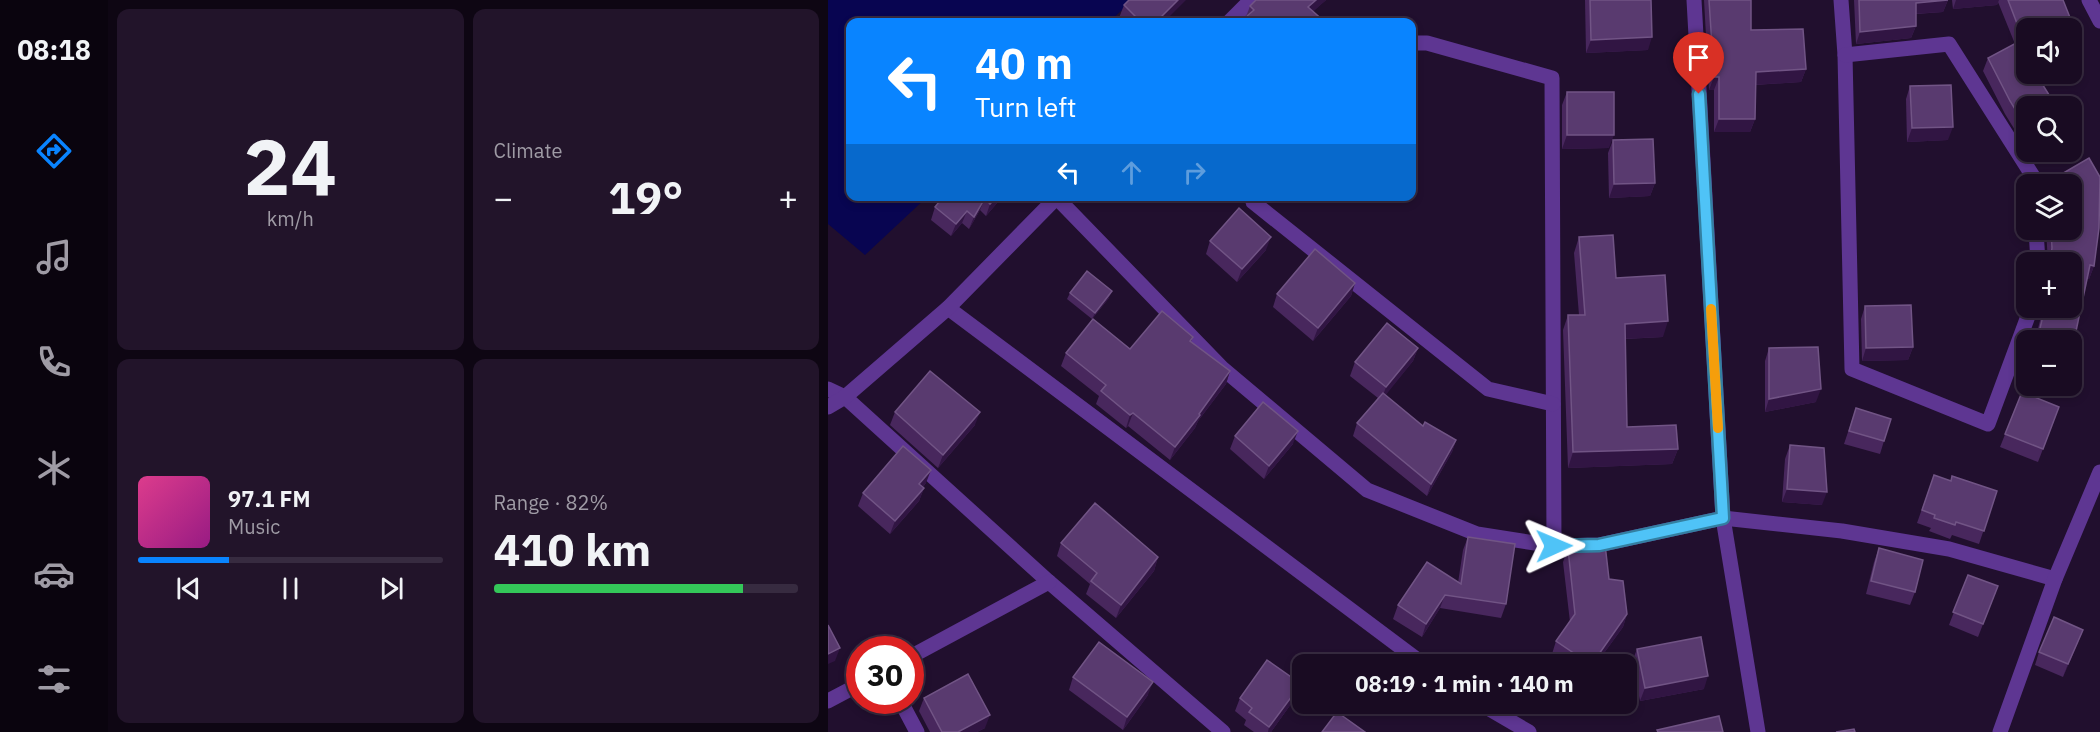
<!DOCTYPE html>
<html lang="en">
<head>
<meta charset="utf-8">
<style>
	body { margin:0; font-family:"IBM Plex Sans",sans-serif; background:#22142a; color:#f1f3f6; height:100vh; display:flex; flex-direction:column; font-size:22px; white-space:nowrap }
	* { box-sizing:border-box; margin:0 }
	p { font-size:20px; color:#9f9ba5 }
	.icon { flex:none; width:33px; height:33px; fill:none; stroke:currentColor; stroke-width:2; stroke-linecap:round; stroke-linejoin:round }
	.map { position:relative; flex:1; overflow:hidden }
	.details { display:flex; flex-direction:column; gap:9px; padding:9px; background:#0e0613; width:720px }
	.details>* { flex:none }
	.top-card { position:absolute; left:18px; top:18px; width:570px; height:183px; border-radius:12px; box-shadow:0 3px 9px #0003,0 0 0 2px #372b40; background:#0984ff; color:#fff; overflow:hidden }
	.buttons { position:absolute; left:1188px; top:18px; display:grid; gap:12px }
	.buttons a { display:grid; place-items:center; width:66px; height:66px; border-radius:12px; background:#190b22; box-shadow:0 3px 9px #0003,0 0 0 2px #372b40; font-size:30px }
	.speed { position:absolute; left:18px; top:636px; display:flex; gap:12px; font-size:30px; font-weight:700; text-align:center }
	.speed>* { display:grid; place-content:center; width:78px; height:78px; border-radius:50%; background:#190b22; box-shadow:0 3px 9px #0003,0 0 0 2px #372b40; line-height:1 }
	.speed .limit { border:9px solid #d22; background:#fff; color:#111 }
	.pin { position:absolute; display:grid; place-items:center; width:51px; height:51px; color:#fff; margin:-62px -26px; border-radius:50% 50% 50% 0; rotate:-45deg; box-shadow:0 0 6px #0007 }
	.pin .icon { rotate:45deg }
	.me { position:absolute; width:66px; margin:-33px; rotate:89deg; stroke-linejoin:round; filter:drop-shadow(0 0 4px #0008) }
	.turn { display:flex; align-items:center; gap:21px; height:126px; padding:0 30px; font-size:27px }
	.turn .icon { width:78px; height:78px; stroke-width:2.5 }
	.turn b { display:block; font-size:42px; line-height:51px }
	.lanes { display:flex; align-items:center; height:57px; padding:0 30px; background:#0003; justify-content:center; gap:30px; direction:ltr }
	.lanes .off { opacity:.35 }
	.big { font-size:45px; font-weight:700; line-height:1.1 }
	.details .card { flex:1; display:flex; flex-direction:column; justify-content:center; gap:9px; min-width:0; padding:0 21px; border-radius:12px; background:#22142a }
	.details .dial { align-items:center; gap:0 }
	.dial b { font-size:78px; line-height:1 }
	.song { display:flex; align-items:center; gap:18px }
	.cover { width:72px; height:72px; border-radius:9px; background:linear-gradient(135deg,hsl(330 70% 55%),hsl(310 70% 35%)) }
	.played { height:6px; border-radius:3px; background:linear-gradient(90deg,#0984ff 30%,#372b40 30%) }
	.keys { display:flex; justify-content:space-around; direction:ltr }
	.heat { display:flex; justify-content:space-between; align-items:center; font-size:33px; direction:ltr }
	.charge { height:9px; border-radius:4px; background:linear-gradient(90deg,#34c759 82%,#372b40 0) }
	.details .tiles { flex:1; display:grid; gap:9px; grid-template-columns:repeat(2,1fr) }
	.trip { position:absolute; left:464px; top:654px; width:345px; height:60px; border-radius:12px; background:#190b22; box-shadow:0 3px 9px #0003,0 0 0 2px #372b40; font-weight:700; line-height:60px; text-align:center }
	main { display:flex; flex:1; min-height:0 }
	.tabs { display:flex; flex-direction:column; width:108px; justify-content:space-around; align-items:center; background:#0a040e; color:#9f9ba5 }
	.tabs .icon { width:42px; height:42px }
	.tabs .active { color:#0984ff }
	.tabs b { font-size:27px; color:#f1f3f6 }
	.map>svg:first-child { display:block }
	.water { fill:#080551 }
	.lines { fill:none; stroke-linecap:round; stroke-linejoin:round }
	.minor { stroke:#5e3692; stroke-width:15 }
	.wall { fill:#48275d }
	.shaded-wall { fill:#311543 }
	.building { fill:#593a6f; stroke:#715485; stroke-width:1.5 }
	.route-casing { stroke:#337fa1; stroke-width:15 }
	.route { stroke:#4fc3f7; stroke-width:10 }
	.slow { stroke:#f59e0b; stroke-width:10 }
</style>
</head>
<body>
<main>
<nav class="tabs">
<b>08:18</b>
<svg class="icon active" aria-label="directions" viewBox="0 0 24 24"><path d="M12 3l9 9-9 9-9-9zM9 14v-3h6M13 9l2 2-2 2"/></svg>
<svg class="icon" aria-label="music" viewBox="0 0 24 24"><path d="M9 18V5l10-2v13"/><circle cx="6" cy="18" r="3"/><circle cx="16" cy="16" r="3"/></svg>
<svg class="icon" aria-label="phone" viewBox="0 0 24 24"><path d="M5 4h4l2 5-3 2q2 4 5 5l2-3 5 2v4C11 20 4 13 5 4z"/></svg>
<svg class="icon" aria-label="climate" viewBox="0 0 24 24"><path d="M12 3v18M4 7l16 10M4 17L20 7"/></svg>
<svg class="icon" aria-label="car" viewBox="0 0 24 24"><path d="M5 17H2v-5l4-1 3-4h7l3 4 3 1v5h-3M9 17h6M6 11h13"/><circle cx="7" cy="17" r="2"/><circle cx="17" cy="17" r="2"/></svg>
<svg class="icon" aria-label="filters" viewBox="0 0 24 24"><path d="M4 7h16M4 17h16"/><circle cx="9" cy="7" r="2"/><circle cx="15" cy="17" r="2"/></svg>
</nav>
<section class="details">
<div class="tiles">
<div class="card dial"><b>24</b><p>km/h</p></div>
<div class="card"><p>Climate</p>
<div class="heat"><a>−</a><b class="big">19°</b><a>+</a></div>
</div>
<div class="card">
<div class="song"><i class="cover"></i><div><b>97.1 FM</b><p>Music</p></div></div>
<div class="played"></div>
<div class="keys"><svg class="icon" aria-label="previous" viewBox="0 0 24 24"><path d="M18 5L8 12l10 7zM5 5v14"/></svg><svg class="icon" aria-label="pause" viewBox="0 0 24 24"><path d="M8 5v14M16 5v14"/></svg><svg class="icon" aria-label="next" viewBox="0 0 24 24"><path d="M6 5l10 7-10 7zM19 5v14"/></svg></div>
</div>
<div class="card"><p>Range · 82%</p><b class="big">410 km</b><div class="charge"></div></div>
</div>
</section>
<div class="map">
<svg width="1272" height="732" viewBox="0 0 1272 732">
	<rect width="100%" height="100%" fill="#210f2e"/>
	<path class="water" d="M0 0H305L281 22H22V196L99 197 37 255 0 224Z"/>
	<g class="lines">
		<g class="minor">
			<path d="M866 0 895 518 930 732"/>
			<path d="M1013 0 1017 55 1024 369 1160 424 1203 308"/>
			<path d="M1261 0 1272 21"/>
			<path d="M401 22 423 0"/>
			<path d="M584 43H599L724 78 726 546"/>
			<path d="M1017 55 1121 44 1206 178 1207 184"/>
			<path d="M430 196 425 202 660 389 725 404"/>
			<path d="M229 198 394 368 539 490 649 534 726 546 771 545 895 518 1014 531 1121 549 1227 579"/>
			<path d="M1208 230 1210 262"/>
			<path d="M120 308 595 664"/>
			<path d="M0 389 17 397 221 582 395 732"/>
			<path d="M0 407 17 397 120 308 230 196"/>
			<path d="M82 657 221 582"/>
			<path d="M72 700 89 732"/>
			<path d="M0 701 32 684"/>
			<path d="M653 704 701 732"/>
			<path d="M1172 732 1227 579 1272 472"/>
		</g>
	</g>
	<g class="wall">
		<path d="M428 0H498L485 11 418 17 422 6Z"/>
		<path d="M757 0H823L820 50 758 53Z"/>
		<path d="M876 0H923V30L978 69 973 82 927 85V119L922 132H886V90H881Z"/>
		<path d="M1026 0H1120L1115 12 1088 14V26L1083 38 1028 44Z"/>
		<path d="M1124 0H1235L1198 48 1194 50 1198 106V148L1177 114 1155 71 1160 58 1187 44 1170 2 1169 5 1125 9Z"/>
		<path d="M296 5 336 22H295L291 18Z"/>
		<path d="M1082 86 1120 140 1079 142 1078 99Z"/>
		<path d="M739 92 781 148 734 149V105Z"/>
		<path d="M785 140 827 183 822 196 781 198 780 153Z"/>
		<path d="M1261 158 1272 177 1271 228 1266 266 1261 279H1259L1244 350V340H1207L1214 313H1212L1213 308H1244V262H1220L1218 230H1244V184H1219L1220 182Z"/>
		<path d="M116 196H175L158 216 152 210 141 229 134 223 123 236 103 220 107 207Z"/>
		<path d="M751 237 788 278 835 337 797 339 799 427 850 449 844 464 740 468 735 330 740 315H751L746 253Z"/>
		<path d="M382 241 438 250 409 282 378 254Z"/>
		<path d="M527 283 523 296 485 341 445 307 449 294Z"/>
		<path d="M242 293 281 298 264 319 239 299Z"/>
		<path d="M1037 306 1085 347 1080 360 1034 361 1033 319Z"/>
		<path d="M365 337 363 342 402 371 398 384 370 421 367 428 342 460 300 426 298 428 268 404 271 396 233 366 238 353 302 349Z"/>
		<path d="M590 348 585 361 557 395 595 426 628 440 624 452 599 496 525 436 529 423 550 398 522 376 527 362Z"/>
		<path d="M941 348 988 402 937 412V361Z"/>
		<path d="M1194 392 1231 407 1210 462 1172 447Z"/>
		<path d="M1028 408 1056 441 1052 454 1016 444Z"/>
		<path d="M67 412 147 425 110 468 62 425Z"/>
		<path d="M407 436 465 444 436 479 402 449Z"/>
		<path d="M962 445 994 505 954 502 957 459Z"/>
		<path d="M1106 475 1122 481 1169 491 1151 544 1124 535 1122 539 1101 531 1103 528 1089 523Z"/>
		<path d="M98 483 95 487 96 488 91 501 62 534 30 506 35 493Z"/>
		<path d="M640 537 678 604 673 618 612 608 594 637 565 619 570 605 630 583 635 550Z"/>
		<path d="M233 543 330 557 326 571 288 618 258 594 262 584 229 556Z"/>
		<path d="M1051 548 1087 592 1082 605 1038 594 1046 562Z"/>
		<path d="M740 549 781 579 799 614 795 627 768 664H739L724 654 728 641 742 622 735 562Z"/>
		<path d="M1140 575 1170 586 1150 637 1121 625Z"/>
		<path d="M1255 630 1235 677 1207 665 1211 652Z"/>
		<path d="M809 649 876 689 812 701 804 662Z"/>
		<path d="M245 677 320 695 295 730 241 690Z"/>
		<path d="M468 697 443 732H426L416 725 418 720 407 711 412 698Z"/>
		<path d="M96 698 157 728 149 732H102L91 711Z"/>
	</g>
	<g class="shaded-wall">
		<path d="M350 0H358L336 22H328Z"/>
		<path d="M488 0H498L476 20 480 7Z"/>
		<path d="M1120 0 1115 12 1083 14 1088 3Z"/>
		<path d="M1128 0H1171L1169 5 1125 9Z"/>
		<path d="M1243 20 1240 28H1221Z"/>
		<path d="M1088 26 1083 38 1028 44 1032 32Z"/>
		<path d="M824 37 820 50 758 53 763 40Z"/>
		<path d="M1198 37V48L1190 52 1195 39Z"/>
		<path d="M978 69 973 82 923 85 928 72Z"/>
		<path d="M886 77H891L886 90H881Z"/>
		<path d="M891 119H927L922 132H886Z"/>
		<path d="M1125 127 1120 140 1079 142 1084 128Z"/>
		<path d="M739 135H786L781 148 734 149Z"/>
		<path d="M827 183 822 196 781 198 786 184Z"/>
		<path d="M169 196H175L158 216 162 204Z"/>
		<path d="M157 198 152 210 141 229 146 217Z"/>
		<path d="M139 211 134 223 123 236 128 224Z"/>
		<path d="M443 237 438 250 409 282 414 269Z"/>
		<path d="M1262 265 1266 266 1261 279 1257 278Z"/>
		<path d="M527 283 523 296 485 341 490 328Z"/>
		<path d="M284 291 281 298 264 319 267 313Z"/>
		<path d="M840 321 835 337 791 339 797 324Z"/>
		<path d="M1085 347 1080 360 1034 361 1038 348Z"/>
		<path d="M590 348 585 361 553 401 558 387Z"/>
		<path d="M402 371 398 384 370 421 367 428 342 460 347 447Z"/>
		<path d="M993 389 988 402 937 412 941 399Z"/>
		<path d="M152 412 147 425 110 468 115 455Z"/>
		<path d="M305 413 300 426 298 428 302 415Z"/>
		<path d="M470 431 465 444 436 479 441 466Z"/>
		<path d="M628 440 624 452 599 496 603 484Z"/>
		<path d="M850 449 844 464 740 468 745 452Z"/>
		<path d="M103 470 98 483 86 497 91 484Z"/>
		<path d="M96 488 91 501 62 534 67 521Z"/>
		<path d="M959 489 999 492 994 505 954 502Z"/>
		<path d="M330 557 326 571 288 618 293 605Z"/>
		<path d="M617 595 612 608 594 637 598 624Z"/>
		<path d="M799 614 795 627 768 664H764Z"/>
		<path d="M1255 630 1250 643 1235 677 1240 664Z"/>
		<path d="M12 648 7 661 0 664V654Z"/>
		<path d="M880 676 876 689 812 701 817 688Z"/>
		<path d="M325 682 320 695 295 730 299 717Z"/>
		<path d="M473 684 468 697 443 732H440L441 727Z"/>
		<path d="M162 715 157 728 149 732H130Z"/>
	</g>
	<g class="building">
		<path d="M301 0H350L328 22H313L296 5Z"/>
		<path d="M428 0H488L480 7 497 22H412L426 10 422 6Z"/>
		<path d="M762 0H823L824 37 763 40Z"/>
		<path d="M881 0H923V30L975 29 978 69 928 72 927 119H891V77H886Z"/>
		<path d="M1031 0H1120L1088 3V26L1032 32Z"/>
		<path d="M1180 0H1235L1243 20 1221 28H1198V37L1195 39Z"/>
		<path d="M1190 42 1198 59V74H1206L1211 83 1213 82 1228 106H1198V127L1182 101 1160 58Z"/>
		<path d="M1123 85 1125 127 1084 128 1082 86Z"/>
		<rect x="739" y="92" width="47" height="43"/>
		<path d="M825 139 827 183 786 184 785 140Z"/>
		<path d="M1261 158 1272 177 1271 228 1266 266 1262 265 1244 350V340H1209L1217 308H1244V262H1224L1225 260H1222L1224 248 1223 230H1244V184H1220V182Z"/>
		<path d="M116 196H169L162 204 157 198 146 217 139 211 128 224 107 207Z"/>
		<path d="M411 208 443 237 414 269 382 241Z"/>
		<path d="M785 235 788 278 837 275 840 321 797 324 799 427 848 425 850 449 745 452 740 315H757L751 237Z"/>
		<path d="M487 249 527 283 490 328 449 294Z"/>
		<path d="M259 271 284 291 267 313 242 293Z"/>
		<path d="M1083 305 1085 347 1038 348 1037 306Z"/>
		<path d="M334 311 365 337 362 341 402 371 371 414 372 415 347 447 305 413 302 415 273 391 278 385 238 353 265 319 302 349Z"/>
		<path d="M559 323 590 348 558 387 527 362Z"/>
		<path d="M990 347 993 389 941 399V348Z"/>
		<path d="M102 371 152 412 115 455 67 412Z"/>
		<path d="M1194 392 1231 407 1215 449 1177 434Z"/>
		<path d="M555 393 595 426 597 422 628 440 603 484 529 423Z"/>
		<path d="M435 402 470 431 441 466 407 436Z"/>
		<path d="M1028 408 1063 419 1056 441 1021 431Z"/>
		<path d="M962 445 996 448 999 492 959 489Z"/>
		<path d="M75 446 103 470 91 484 96 488 67 521 35 493Z"/>
		<path d="M1106 475 1123 481 1124 476 1169 491 1156 531 1128 522 1127 525 1106 518 1107 515 1094 510Z"/>
		<path d="M267 503 330 557 293 605 263 581 269 573 233 543Z"/>
		<path d="M640 537 687 544 678 604 617 595 598 624 570 605 599 562 633 584Z"/>
		<path d="M777 544 781 579 795 581 799 614 764 664H762L728 641 747 614 740 549Z"/>
		<path d="M1051 548 1095 560 1087 592 1043 581Z"/>
		<path d="M1140 575 1170 586 1155 624 1125 612Z"/>
		<path d="M1226 617 1255 630 1240 664 1211 652Z"/>
		<path d="M0 625 12 648 0 654Z"/>
		<path d="M873 637 880 676 817 688 809 649Z"/>
		<path d="M271 642 325 682 299 717 245 677Z"/>
		<path d="M439 660 473 684 441 727 421 712 424 708 412 698Z"/>
		<path d="M140 674 162 715 130 732H114L96 698Z"/>
		<path d="M509 712 537 732H494Z"/>
		<path d="M891 716 895 732H830L829 730Z"/>
		<path d="M1026 729 1027 732H1008Z"/>
	</g>
	<g class="lines">
		<defs>
			<path id="route" d="M726 546 771 545 895 518 871 94"/>
		</defs>
		<use href="#route" class="route-casing"/>
		<use href="#route" class="route"/>
		<path class="slow" d="M883 309 890 428"/>
	</g>
</svg>
<div class="buttons">
<a><svg class="icon" aria-label="sound" viewBox="0 0 24 24"><path d="M4 9h4l5-4v14l-5-4H4zM17 9q2 3 0 6"/></svg></a>
<a><svg class="icon" aria-label="search" viewBox="0 0 24 24"><circle cx="10" cy="10" r="6"/><path d="M15 15l6 6"/></svg></a>
<a><svg class="icon" aria-label="layers" viewBox="0 0 24 24"><path d="M12 4l9 5-9 5-9-5zM3 14l9 5 9-5"/></svg></a>
<a>+</a>
<a>−</a>
</div>
<div class="speed"><div class="limit">30</div></div>
<div class="pin" style="left:871px;top:94px;background:#d93025"><svg class="icon" aria-label="arrive" viewBox="0 0 24 24"><path d="M6 21V4h12l-3 4 3 4H6"/></svg></div>
<svg class="me" style="left:726px;top:546px" viewBox="-20 -20 40 40"><path d="M0-17L14 15 0 8-14 15z" fill="#4fc3f7" stroke="#fff" stroke-width="4"/></svg>
<div class="trip">08:19 · 1 min · 140 m</div>
<div class="top-card">
<div class="turn"><svg class="icon" aria-label="left" viewBox="0 0 24 24"><path d="M17 20v-9H6M10 6l-5 5 5 5"/></svg><div><b>40 m</b>Turn left</div></div>
<div class="lanes"><svg class="icon" aria-label="left" viewBox="0 0 24 24"><path d="M17 20v-9H6M10 6l-5 5 5 5"/></svg><svg class="icon off" aria-label="ahead" viewBox="0 0 24 24"><path d="M12 20V5M6 11l6-6 6 6"/></svg><svg class="icon off" aria-label="right" viewBox="0 0 24 24"><path d="M7 20v-9h11M14 6l5 5-5 5"/></svg></div>
</div>
</div>
</main>
</body>
</html>
